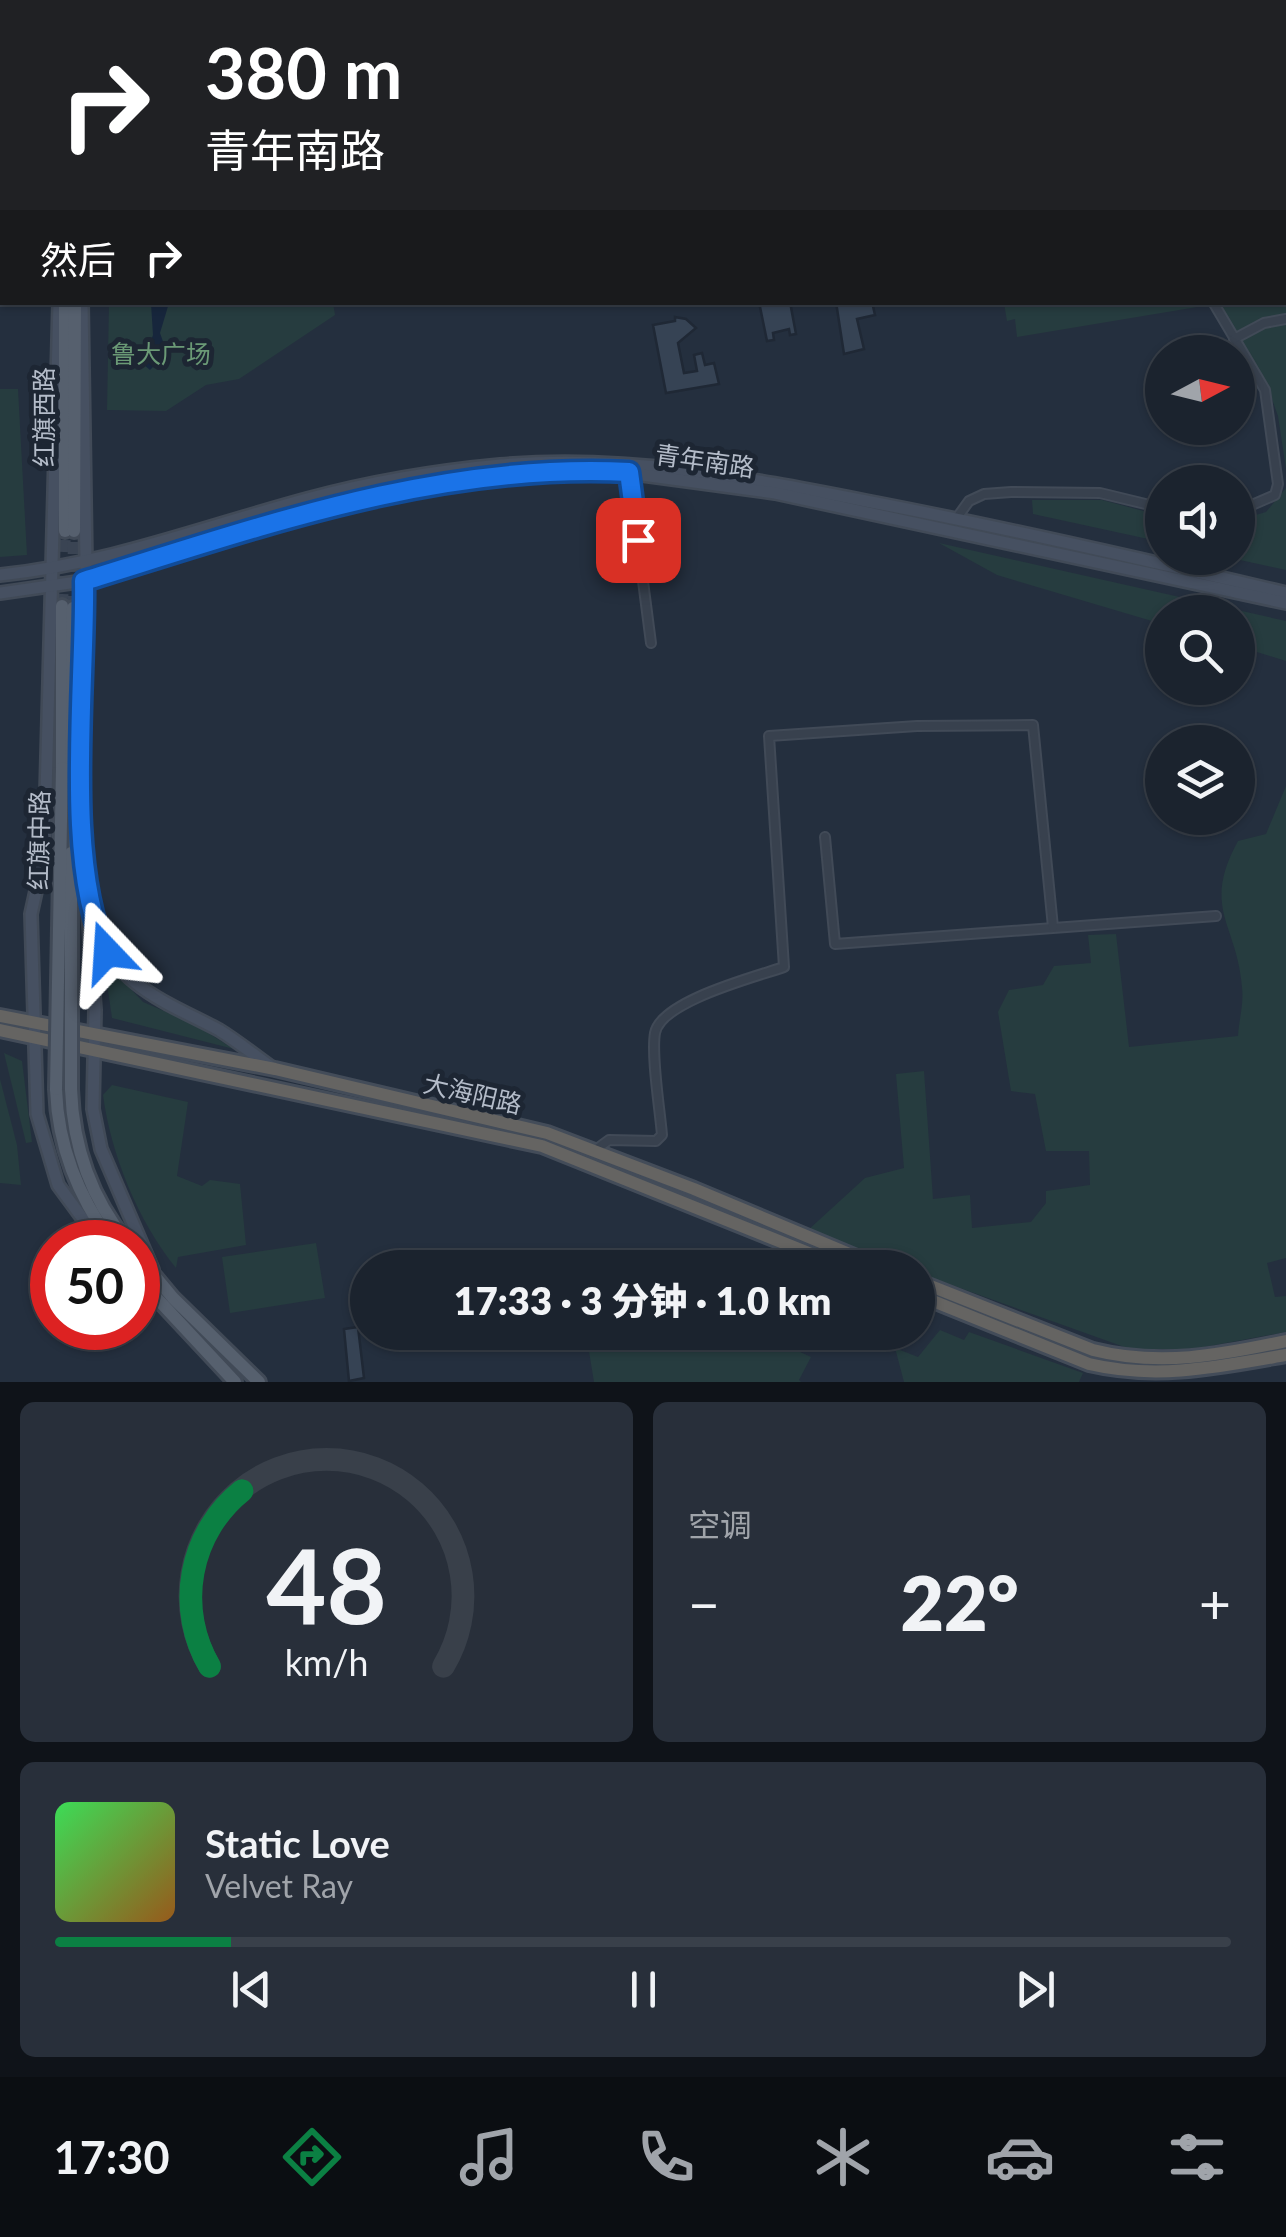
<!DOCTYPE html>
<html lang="zh">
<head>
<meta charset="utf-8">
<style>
	body { margin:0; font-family:Lato,"Noto Sans SC",sans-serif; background:#282f3a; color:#f1f3f6; height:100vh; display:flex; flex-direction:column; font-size:38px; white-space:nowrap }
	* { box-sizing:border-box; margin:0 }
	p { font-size:32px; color:#a0a4aa }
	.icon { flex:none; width:55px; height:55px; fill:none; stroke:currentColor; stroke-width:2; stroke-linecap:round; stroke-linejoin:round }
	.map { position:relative; height:1382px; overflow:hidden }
	.details { display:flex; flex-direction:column; gap:20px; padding:20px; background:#0f1319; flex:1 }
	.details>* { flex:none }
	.banner { position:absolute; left:0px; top:0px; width:1288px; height:305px; box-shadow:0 2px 8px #0004,0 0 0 2px #39404a; background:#202124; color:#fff; overflow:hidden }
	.needle { width:65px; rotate:83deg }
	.controls { position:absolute; left:1145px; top:335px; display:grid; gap:20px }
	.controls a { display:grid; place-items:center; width:110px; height:110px; border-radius:50%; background:#1b232e; box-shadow:0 2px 8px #0004,0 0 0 2px #39404a; font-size:50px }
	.speed { position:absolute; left:30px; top:1220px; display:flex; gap:20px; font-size:50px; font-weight:700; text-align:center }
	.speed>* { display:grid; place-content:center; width:130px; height:130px; border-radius:50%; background:#1b232e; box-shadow:0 2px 8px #0004,0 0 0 2px #39404a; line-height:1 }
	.speed .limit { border:15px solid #d22; background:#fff; color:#111 }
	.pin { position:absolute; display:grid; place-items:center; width:85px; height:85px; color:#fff; margin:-42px; border-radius:20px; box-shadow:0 5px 15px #0006 }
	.me { position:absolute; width:110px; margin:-55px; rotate:340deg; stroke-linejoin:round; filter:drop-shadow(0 0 8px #0008) }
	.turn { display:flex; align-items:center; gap:35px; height:210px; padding:0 40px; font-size:45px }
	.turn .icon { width:130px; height:130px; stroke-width:2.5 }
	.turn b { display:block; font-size:70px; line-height:85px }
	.then { display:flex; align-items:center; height:95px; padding:0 40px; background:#0003; gap:20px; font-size:38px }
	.big { font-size:75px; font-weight:800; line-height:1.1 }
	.details .card { flex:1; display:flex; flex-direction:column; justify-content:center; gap:15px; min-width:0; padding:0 35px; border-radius:15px; background:#282f3a }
	.details .dial { align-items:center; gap:0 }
	.dial svg { height:260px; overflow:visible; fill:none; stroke:#39404a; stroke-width:7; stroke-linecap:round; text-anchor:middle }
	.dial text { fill:#f1f3f6; stroke:none }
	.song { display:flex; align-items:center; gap:30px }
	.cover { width:120px; height:120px; border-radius:15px; background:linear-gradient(135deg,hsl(130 70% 55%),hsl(30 70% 35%)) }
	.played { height:10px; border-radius:5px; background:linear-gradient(90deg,#0b8043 15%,#39404a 15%) }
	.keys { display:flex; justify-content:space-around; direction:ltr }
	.heat { display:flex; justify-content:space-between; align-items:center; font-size:55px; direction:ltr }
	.details .tiles { flex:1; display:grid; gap:20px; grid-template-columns:1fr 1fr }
	.card:last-child { grid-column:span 2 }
	.trip { position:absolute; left:350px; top:1250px; width:585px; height:100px; border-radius:50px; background:#1b232e; box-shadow:0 2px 8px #0004,0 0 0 2px #39404a; font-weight:800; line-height:100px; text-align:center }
	.tabs { display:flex; height:160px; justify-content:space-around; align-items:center; background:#0b0e12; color:#a0a4aa }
	.tabs .icon { width:70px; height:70px }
	.tabs .current { color:#0b8043 }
	.tabs b { font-size:45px; color:#f1f3f6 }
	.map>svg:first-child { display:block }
	.green { fill:#263c3f }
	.water { fill:#17263c }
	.building { fill:#364354; stroke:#1f2835; stroke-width:2.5 }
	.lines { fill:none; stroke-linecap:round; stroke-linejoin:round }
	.primary-tunnel { stroke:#3a4453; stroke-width:12; stroke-dasharray:12 6; stroke-linecap:butt }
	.minor-casing { stroke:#414a57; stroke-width:12 }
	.secondary-casing { stroke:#414a57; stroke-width:16 }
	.primary-casing { stroke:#414a57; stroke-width:18 }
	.trunk-casing { stroke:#434c59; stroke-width:18 }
	.minor { stroke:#38414e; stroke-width:8 }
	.secondary { stroke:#465061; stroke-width:11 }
	.primary { stroke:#56606e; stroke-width:12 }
	.trunk { stroke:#656462; stroke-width:12 }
	.primary-bridge-casing { stroke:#414a57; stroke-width:18; stroke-linecap:butt }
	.primary-bridge { stroke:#56606e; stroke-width:12 }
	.route-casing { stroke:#114b97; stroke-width:25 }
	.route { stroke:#1a73e8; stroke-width:18 }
	.labels { text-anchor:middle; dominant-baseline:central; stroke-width:10; stroke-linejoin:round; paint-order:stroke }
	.park-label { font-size:25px; fill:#6b9a76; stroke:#1d2633 }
	.street-label { font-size:25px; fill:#b4bcc9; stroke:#1d2633 }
</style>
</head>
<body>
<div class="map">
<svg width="1286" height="1382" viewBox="0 0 1286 1382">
	<rect width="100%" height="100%" fill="#242f3e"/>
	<g class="green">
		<path d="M923 0H1286V469L1278 416 1267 385 1218 303 1285 302V2Z"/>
		<path d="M1196 302 1197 307 1017 337 1015 319 1007 321 1004 303Z"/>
		<path d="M109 303H333L335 315 239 379 206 385 166 411 107 410Z"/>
		<path d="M0 389H18L27 555 0 557Z"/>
		<path d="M1286 488V570L1231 558H1238V520L1266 512Z"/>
		<path d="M1032 500H1102L1162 516V542L1033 514Z"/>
		<path d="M939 543 1286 621V661L1238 646V612H1162V624L997 575Z"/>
		<path d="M1286 786V1258L1267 1263 1275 1297 1286 1296V1332L1193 1349H1130L918 1273V1268L904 1267 807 1231 865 1178 904 1168 896 1074 924 1071 933 1199 970 1195 972 1228 1031 1222 1046 1203V1191L1090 1185 1089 1151H1046L1035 1094 1011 1091 998 1012 1009 990 1043 985 1054 966 1091 963 1088 935 1116 934 1129 1047 1238 1036C1239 1020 1244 1003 1242 987 1237 923 1201 909 1238 841L1266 834Z"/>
		<path d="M97 953 143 1002 192 1023 234 1049 112 1018 107 984 98 983Z"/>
		<path d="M4 1053 22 1061 32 1142 26 1143Z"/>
		<path d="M0 1079 17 1145 21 1185 0 1183Z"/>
		<path d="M112 1085 188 1102 177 1176 202 1186 210 1180 240 1184 246 1245 178 1257 176 1268C138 1221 111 1155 103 1095Z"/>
		<path d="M316 1243 325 1298 230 1313 222 1257Z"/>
		<path d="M940 1330 964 1340 969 1332 1083 1373 1079 1382H904L895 1348 918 1357Z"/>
		<path d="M586 1333H758L811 1357 799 1380 801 1382H594Z"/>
	</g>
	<path class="water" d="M151 303H169L160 333 167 353 150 370 143 364 153 335Z"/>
	<g class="building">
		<path d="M759 302H790L796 334 790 335 789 329 773 333 774 340 767 341Z"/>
		<path d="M836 302H872L875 315 857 319 864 349 844 354Z"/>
		<path d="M675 317 686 319 696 328 678 343 684 373 697 371 694 355 702 353 705 365 714 363 719 384 666 393 653 325 675 321Z"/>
		<path d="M358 1327 364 1378 349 1381 344 1329Z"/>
	</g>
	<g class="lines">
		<g class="primary-tunnel">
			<path d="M62 606 65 531"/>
			<path d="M73 608 74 531"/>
		</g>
		<defs>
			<g id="minor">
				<path d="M918 2 919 0"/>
				<path d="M1213 302 1265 390 1278 484 1275 495 1238 511"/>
				<path d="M1234 339 1264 323 1286 319"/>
				<path d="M629 473 651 643"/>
				<path d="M956 519 969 501 984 494 1011 492 1100 493 1162 508"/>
				<path d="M825 837 835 944 1216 916"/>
				<path d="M594 1151 609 1140 656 1141 662 1135C660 1110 651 1056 655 1033 661 1001 755 977 784 967L769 736 917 726 1033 725 1053 927"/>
			</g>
			<g id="secondary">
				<path d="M59 302 46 794 42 864 31 914 37 1114 58 1185 100 1242"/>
				<path d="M82 302 86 564 82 827 95 1010 93 1109 101 1149 153 1270"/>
				<path d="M0 575C108 564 203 527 307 499 370 482 435 471 500 465 625 454 743 477 866 501 1007 528 1146 560 1286 593"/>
				<path d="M0 593 84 581 311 510 391 492 503 476 620 472 775 493 1286 603"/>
				<path d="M95 926C116 986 168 1003 219 1030 237 1041 254 1055 271 1067"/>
			</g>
			<g id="primary">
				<path d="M76 0V2"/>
				<path d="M60 2V0"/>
				<path d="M65 302V531"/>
				<path d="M74 531 75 302"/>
				<path d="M62 606V768"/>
				<path d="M71 853 73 608"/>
				<path d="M56 1089C58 1147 78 1195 111 1242"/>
				<path d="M71 1089C73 1147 90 1197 127 1242"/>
				<path d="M138 1256 173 1298 259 1382"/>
				<path d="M138 1278 235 1382"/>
			</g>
			<g id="trunk">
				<path d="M0 1016 275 1069 547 1133 694 1189 883 1268"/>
				<path d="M0 1030 542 1146 846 1268"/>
				<path d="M918 1281 1093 1350C1160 1367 1220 1355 1286 1341"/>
				<path d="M918 1295 1089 1364C1157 1380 1218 1367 1286 1355"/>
			</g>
		</defs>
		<use href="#minor" class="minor-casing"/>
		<use href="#secondary" class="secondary-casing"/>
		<use href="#primary" class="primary-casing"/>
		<use href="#trunk" class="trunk-casing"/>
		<use href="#minor" class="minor"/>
		<use href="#secondary" class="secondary"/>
		<use href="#primary" class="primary"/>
		<use href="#trunk" class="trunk"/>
		<defs>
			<g id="primary-bridge">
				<path d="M71 853V1089"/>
				<path d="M56 1089 62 768"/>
			</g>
		</defs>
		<use href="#primary-bridge" class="primary-bridge-casing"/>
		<use href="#primary-bridge" class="primary-bridge"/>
	</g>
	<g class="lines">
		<defs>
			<path id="route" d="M107 952C63 867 86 680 84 581 262 526 440 462 629 472L638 540"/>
		</defs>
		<use href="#route" class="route-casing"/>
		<use href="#route" class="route"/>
	</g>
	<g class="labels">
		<g class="park-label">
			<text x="161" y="353">鲁大广场</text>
		</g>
		<g class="street-label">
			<text transform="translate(43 417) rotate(-90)">红旗西路</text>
			<text transform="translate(705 460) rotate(8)">青年南路</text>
			<text transform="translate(38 840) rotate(-89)">红旗中路</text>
			<text transform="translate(473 1093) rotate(13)">大海阳路</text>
		</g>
	</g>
</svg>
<div class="controls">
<a><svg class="needle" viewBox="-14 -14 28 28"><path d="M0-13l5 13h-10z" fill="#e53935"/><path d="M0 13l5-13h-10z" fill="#a0a4aa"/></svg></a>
<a><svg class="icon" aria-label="sound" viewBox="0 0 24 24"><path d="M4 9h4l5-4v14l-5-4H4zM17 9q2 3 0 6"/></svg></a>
<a><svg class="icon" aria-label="search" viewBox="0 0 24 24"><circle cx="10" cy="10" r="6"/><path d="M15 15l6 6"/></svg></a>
<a><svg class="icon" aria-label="layers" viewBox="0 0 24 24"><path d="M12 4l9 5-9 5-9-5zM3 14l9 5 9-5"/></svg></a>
</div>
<div class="speed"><div class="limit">50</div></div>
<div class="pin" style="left:638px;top:540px;background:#d93025"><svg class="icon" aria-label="arrive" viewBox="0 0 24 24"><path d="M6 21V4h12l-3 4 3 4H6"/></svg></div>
<svg class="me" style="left:107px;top:952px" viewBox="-20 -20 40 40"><path d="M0-17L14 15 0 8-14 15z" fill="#1a73e8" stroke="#fff" stroke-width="4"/></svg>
<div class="trip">17:33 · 3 分钟 · 1.0 km</div>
<div class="banner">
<div class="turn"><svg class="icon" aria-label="right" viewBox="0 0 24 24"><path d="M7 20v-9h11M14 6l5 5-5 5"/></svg><div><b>380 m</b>青年南路</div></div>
<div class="then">然后<svg class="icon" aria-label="right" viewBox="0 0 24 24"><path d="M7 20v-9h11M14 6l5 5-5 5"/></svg></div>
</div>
</div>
<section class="details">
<div class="tiles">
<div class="card dial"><svg viewBox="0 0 100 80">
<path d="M14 69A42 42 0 1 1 86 69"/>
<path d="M14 69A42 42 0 0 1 24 15" stroke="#0b8043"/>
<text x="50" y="56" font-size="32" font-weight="700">48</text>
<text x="50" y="72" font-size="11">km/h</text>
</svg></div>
<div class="card"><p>空调</p>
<div class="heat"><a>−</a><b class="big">22°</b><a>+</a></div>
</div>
<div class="card">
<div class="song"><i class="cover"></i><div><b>Static Love</b><p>Velvet Ray</p></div></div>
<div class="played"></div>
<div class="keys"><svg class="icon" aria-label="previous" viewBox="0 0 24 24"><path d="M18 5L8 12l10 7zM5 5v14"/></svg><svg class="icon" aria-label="pause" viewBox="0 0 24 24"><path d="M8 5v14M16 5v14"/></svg><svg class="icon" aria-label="next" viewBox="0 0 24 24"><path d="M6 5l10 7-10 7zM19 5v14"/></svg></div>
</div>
</div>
</section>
<nav class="tabs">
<b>17:30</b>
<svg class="icon current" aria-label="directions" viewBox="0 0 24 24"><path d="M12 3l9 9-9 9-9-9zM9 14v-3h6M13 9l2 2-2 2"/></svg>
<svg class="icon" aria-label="music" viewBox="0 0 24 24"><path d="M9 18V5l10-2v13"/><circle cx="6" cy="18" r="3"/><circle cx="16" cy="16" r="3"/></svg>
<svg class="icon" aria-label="phone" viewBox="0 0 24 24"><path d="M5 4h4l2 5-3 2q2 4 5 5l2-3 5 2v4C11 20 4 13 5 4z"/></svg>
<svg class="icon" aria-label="climate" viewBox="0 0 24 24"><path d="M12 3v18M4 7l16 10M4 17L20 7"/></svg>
<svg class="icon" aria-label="car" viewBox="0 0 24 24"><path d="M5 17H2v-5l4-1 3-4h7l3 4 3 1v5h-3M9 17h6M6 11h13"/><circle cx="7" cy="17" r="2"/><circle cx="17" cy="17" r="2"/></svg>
<svg class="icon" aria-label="filters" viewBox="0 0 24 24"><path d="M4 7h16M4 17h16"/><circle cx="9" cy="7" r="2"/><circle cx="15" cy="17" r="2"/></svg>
</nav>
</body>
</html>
